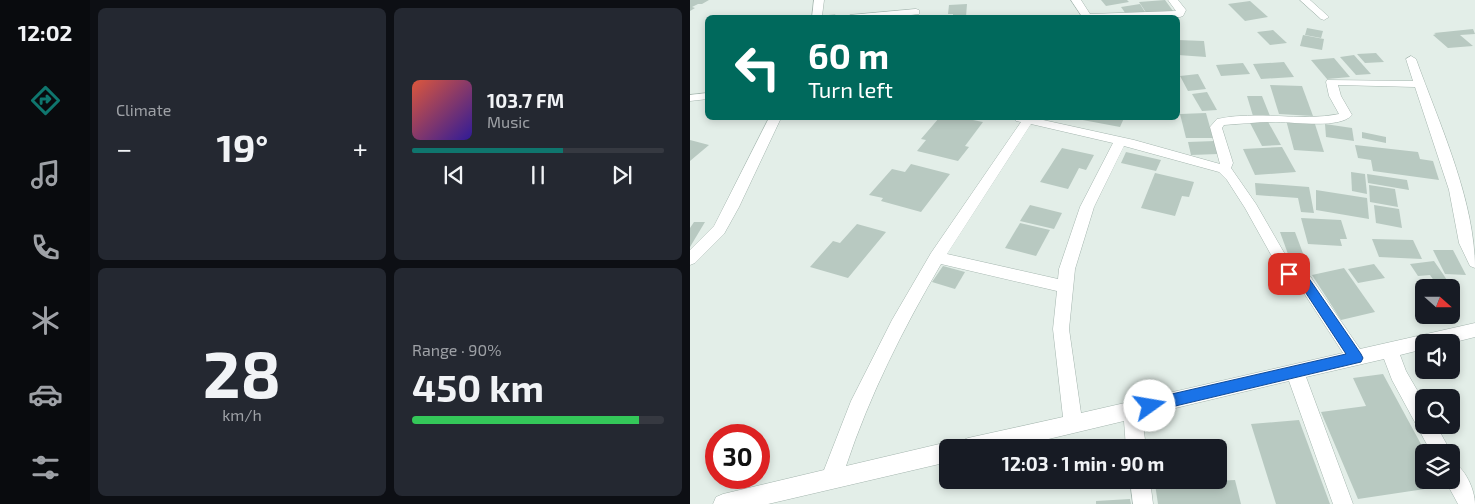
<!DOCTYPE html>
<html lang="en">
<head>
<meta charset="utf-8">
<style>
	body { margin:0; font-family:"Exo 2",sans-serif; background:#242831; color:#f1f3f6; height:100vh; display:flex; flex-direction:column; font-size:19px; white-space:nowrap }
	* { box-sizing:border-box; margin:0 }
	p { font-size:16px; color:#9ea1a6 }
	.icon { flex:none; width:28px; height:28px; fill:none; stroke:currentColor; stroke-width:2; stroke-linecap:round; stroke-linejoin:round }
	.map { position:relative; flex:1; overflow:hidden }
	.panel { display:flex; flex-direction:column; gap:8px; padding:8px; background:#0d0f14; width:600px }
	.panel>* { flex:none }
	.top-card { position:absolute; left:15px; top:15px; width:475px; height:105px; border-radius:8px; box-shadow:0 2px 8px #0003; background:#00695c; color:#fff; overflow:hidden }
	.needle { width:32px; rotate:111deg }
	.tools { position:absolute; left:725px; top:279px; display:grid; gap:10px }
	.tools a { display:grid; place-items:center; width:45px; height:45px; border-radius:8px; background:#171b24; box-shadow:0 2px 8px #0003; font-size:25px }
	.speed { position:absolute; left:15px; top:424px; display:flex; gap:10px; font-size:25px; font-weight:700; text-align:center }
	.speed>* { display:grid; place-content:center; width:65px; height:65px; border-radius:50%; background:#171b24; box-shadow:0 2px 8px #0003; line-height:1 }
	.speed .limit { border:8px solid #d22; background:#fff; color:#111 }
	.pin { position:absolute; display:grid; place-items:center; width:42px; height:42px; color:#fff; margin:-21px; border-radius:10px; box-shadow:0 2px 8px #0006 }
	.me { position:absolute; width:55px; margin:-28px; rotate:77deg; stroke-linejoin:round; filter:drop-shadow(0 0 4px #0008) }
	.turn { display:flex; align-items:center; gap:18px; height:105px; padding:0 20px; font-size:22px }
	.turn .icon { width:65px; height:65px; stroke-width:2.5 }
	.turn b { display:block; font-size:35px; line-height:42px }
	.big { font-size:38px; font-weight:700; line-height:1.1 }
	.panel .widget { flex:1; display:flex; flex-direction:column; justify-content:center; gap:8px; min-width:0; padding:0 18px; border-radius:8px; background:#242831 }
	.panel .dial { align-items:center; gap:0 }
	.dial b { font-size:65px; line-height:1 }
	.song { display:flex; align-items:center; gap:15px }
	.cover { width:60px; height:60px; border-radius:8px; background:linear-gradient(135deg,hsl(10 70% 55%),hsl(250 70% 35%)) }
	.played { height:5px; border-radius:2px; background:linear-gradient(90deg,#0f766e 60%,#363941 60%) }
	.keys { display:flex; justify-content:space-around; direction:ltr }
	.heat { display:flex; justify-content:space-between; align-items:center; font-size:28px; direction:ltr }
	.charge { height:8px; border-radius:4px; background:linear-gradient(90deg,#34c759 90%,#363941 0) }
	.panel .tiles { flex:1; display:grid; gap:8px; grid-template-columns:repeat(2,1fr) }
	.trip { position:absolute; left:249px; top:439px; width:288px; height:50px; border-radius:8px; background:#171b24; box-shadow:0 2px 8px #0003; font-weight:700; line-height:50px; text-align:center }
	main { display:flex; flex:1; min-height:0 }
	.menu { display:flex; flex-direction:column; width:90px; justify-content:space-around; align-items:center; background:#090b0e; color:#9ea1a6 }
	.menu .icon { width:35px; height:35px }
	.menu .on { color:#0f766e }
	.menu b { font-size:22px; color:#f1f3f6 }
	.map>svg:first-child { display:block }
	.building { fill:#b8c9c1 }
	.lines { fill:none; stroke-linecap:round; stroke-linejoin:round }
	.minor-casing { stroke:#a5b6af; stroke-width:1 }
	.minor { fill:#fff; fill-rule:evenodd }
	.route { fill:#1a73e8; stroke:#114b97 }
</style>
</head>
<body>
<main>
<nav class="menu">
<b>12:02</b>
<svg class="icon on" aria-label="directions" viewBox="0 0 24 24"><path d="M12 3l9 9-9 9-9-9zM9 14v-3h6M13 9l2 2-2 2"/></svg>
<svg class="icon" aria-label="music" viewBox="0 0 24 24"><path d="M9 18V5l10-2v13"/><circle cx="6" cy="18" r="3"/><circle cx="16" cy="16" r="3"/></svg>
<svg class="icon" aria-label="phone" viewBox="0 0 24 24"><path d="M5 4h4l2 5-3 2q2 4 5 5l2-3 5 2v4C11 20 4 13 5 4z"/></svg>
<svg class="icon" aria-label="climate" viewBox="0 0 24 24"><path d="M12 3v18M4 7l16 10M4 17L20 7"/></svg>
<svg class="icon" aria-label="car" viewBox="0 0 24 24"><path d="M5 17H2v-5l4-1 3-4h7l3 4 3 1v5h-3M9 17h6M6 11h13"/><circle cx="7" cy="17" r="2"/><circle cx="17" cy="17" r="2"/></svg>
<svg class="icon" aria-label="filters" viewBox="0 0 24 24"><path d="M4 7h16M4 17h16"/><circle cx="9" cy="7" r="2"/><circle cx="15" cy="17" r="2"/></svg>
</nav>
<section class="panel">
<div class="tiles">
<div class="widget"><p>Climate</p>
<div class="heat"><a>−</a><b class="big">19°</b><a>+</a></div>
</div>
<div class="widget">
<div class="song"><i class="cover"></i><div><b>103.7 FM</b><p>Music</p></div></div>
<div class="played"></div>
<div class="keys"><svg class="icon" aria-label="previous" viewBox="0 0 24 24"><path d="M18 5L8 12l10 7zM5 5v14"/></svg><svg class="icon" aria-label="pause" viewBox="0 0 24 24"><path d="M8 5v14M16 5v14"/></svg><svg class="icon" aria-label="next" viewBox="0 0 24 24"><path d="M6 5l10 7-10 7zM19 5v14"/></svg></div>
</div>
<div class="widget dial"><b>28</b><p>km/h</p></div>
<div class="widget"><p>Range · 90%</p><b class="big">450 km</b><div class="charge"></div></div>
</div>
</section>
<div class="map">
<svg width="785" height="504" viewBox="0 0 785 504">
	<rect width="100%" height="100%" fill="#e3eee8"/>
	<g class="building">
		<path d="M0 0H19L12 4H8L2 7 5 8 0 11Z"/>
		<path d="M411 0H437L439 2 416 6Z"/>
		<path d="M475 0 483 11 457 14 449 2Z"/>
		<path d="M560 1 578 17 555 21 538 4Z"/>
		<path d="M277 4 276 17 263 18V14H258L259 5Z"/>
		<path d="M450 4 455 12 436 14 431 7Z"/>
		<path d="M617 28 633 31 631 38 615 35Z"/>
		<path d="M783 29 785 34 770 35 783 46 758 48 743 35 746 34 744 33Z"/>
		<path d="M583 30 597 43 580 45 567 32Z"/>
		<path d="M613 35 634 39 632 50 610 46Z"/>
		<path d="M488 40 514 41 516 57 488 55Z"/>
		<path d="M686 53 694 62 675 63 667 54Z"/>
		<path d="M664 55 681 74 666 75 650 57Z"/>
		<path d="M644 58 660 77 637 79 621 60Z"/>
		<path d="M594 62 604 77 571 79 563 64Z"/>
		<path d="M553 63 560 74 531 76 526 65Z"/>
		<path d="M508 74 516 89 498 91 490 76Z"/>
		<path d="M580 85 612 86 623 116 589 114Z"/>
		<path d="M517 92 527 110 512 111 502 94Z"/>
		<path d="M557 96H572L580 116H563Z"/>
		<path d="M516 113 523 138H496L490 114Z"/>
		<path d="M249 118H273L293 122 275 146 279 147 268 161 227 151 236 140 231 139Z"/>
		<path d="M382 118H434L430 127Z"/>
		<path d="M577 120 591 145 572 146 559 121Z"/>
		<path d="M596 120 624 121 634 152 604 150Z"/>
		<path d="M635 124 662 128 664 141 636 137Z"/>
		<path d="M672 132 696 137V143L672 138Z"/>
		<path d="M0 140 19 145 0 161Z"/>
		<path d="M525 141 528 154 501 155 498 142Z"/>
		<path d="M665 145 728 152 730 159 743 161 749 180 683 171 681 160 668 158Z"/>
		<path d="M592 147 606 172 565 175 553 149Z"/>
		<path d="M372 148 404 155 396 170 389 168 378 189 350 182Z"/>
		<path d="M436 152 471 160 466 171 431 163Z"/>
		<path d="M221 164 260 174 231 212 191 201 193 198 179 195 202 169 215 172Z"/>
		<path d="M661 172 675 174 677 194 662 191Z"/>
		<path d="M465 173 504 182 499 197 492 196 485 216 451 208Z"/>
		<path d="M677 174 717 180 719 190 678 183Z"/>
		<path d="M565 183 619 187 624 213 611 212 608 198 566 195Z"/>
		<path d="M679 185 705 189 708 207 680 202Z"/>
		<path d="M626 190 677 198 679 219 626 210Z"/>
		<path d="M340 205 372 213 364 229 330 221Z"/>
		<path d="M684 205 709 209 712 228 686 223Z"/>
		<path d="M611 218 651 220 657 239H650L652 246 618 244Z"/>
		<path d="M4 222H15L0 247V228Z"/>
		<path d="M330 223 360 230 346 256 315 248Z"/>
		<path d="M167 224 196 232 158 278 120 267 143 241 150 243Z"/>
		<path d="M590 232H605L617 264 602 265Z"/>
		<path d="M682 239 723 240 732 259 689 257Z"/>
		<path d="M743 250H763L776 275 755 274Z"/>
		<path d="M744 261 753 274 764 291H761V288H749L740 275 728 276 720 264Z"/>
		<path d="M684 264 695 278 668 283 658 269Z"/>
		<path d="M253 266 275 272 265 289 242 282Z"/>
		<path d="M654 268 685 312 651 320 622 275Z"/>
		<path d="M693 374 732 446H726L734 461V480H744L748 487 668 499 631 412 676 406 663 378Z"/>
		<path d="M609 420 640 504H586L561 424Z"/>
		<path d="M545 480 551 504H468L465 484Z"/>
		<path d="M440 499 441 504H406V501Z"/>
	</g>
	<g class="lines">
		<defs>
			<g id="minor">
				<path d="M124 0H134L132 16 145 15 149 18H122Z"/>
				<path d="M381 0H391L400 14 486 11 478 0H488L496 10 493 16 490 17 393 18Z"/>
				<path d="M610 0H620L639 17 634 20 631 19Z"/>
				<path d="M226 9 229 10V14L197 18H156L160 15Z"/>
				<path d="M721 56 726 59C749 123 785 200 785 268L780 266 769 243 759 190 725 87 648 85 651 96 662 115C649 130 601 121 582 122 566 122 550 124 534 125L532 128 543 163 541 168 566 204 604 270 620 276 670 349 785 323V337L761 343 734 342V349L710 355 716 371 734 402V425H746L761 452H741L702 380 694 359 616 377 663 504H643L599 381 452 416 456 448H436L434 421 321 448H268L271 441 278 438 373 417 363 329 367 291 251 264C213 329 180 394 156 466L258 442 266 448H258V462L78 504H23L26 497 33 494 134 470 161 401 202 320 241 253 331 122 326 121 324 118H344L444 140 530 164 520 127 527 119C567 110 610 122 649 114L639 96 636 82 637 80 723 81 716 59ZM341 124 423 143 390 207 369 269 368 279 257 254ZM434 146 529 172 537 180 555 208 594 278 608 284 653 353 391 413 379 329 385 269 404 207Z"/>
				<path d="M18 93V99L0 101V95Z"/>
				<path d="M79 118H91L49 207 34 234 5 263 0 265V250L24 226Z"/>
				<path d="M761 461C775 467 785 490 785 504H768L755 480H761Z"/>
				<path d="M440 480H460L463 504H443Z"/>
			</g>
		</defs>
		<use href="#minor" class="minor-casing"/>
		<use href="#minor" class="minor"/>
	</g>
	<path class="route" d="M599 269 618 277 671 354 673 358 671 362 460 412 455 410 453 406 455 401 460 399 656 354 610 284 595 277 593 274Z"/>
</svg>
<div class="tools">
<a><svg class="needle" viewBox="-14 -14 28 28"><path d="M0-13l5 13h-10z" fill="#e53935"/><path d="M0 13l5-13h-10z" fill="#9ea1a6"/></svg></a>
<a><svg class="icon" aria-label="sound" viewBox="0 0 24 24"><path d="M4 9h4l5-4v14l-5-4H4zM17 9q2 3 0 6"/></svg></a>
<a><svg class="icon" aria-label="search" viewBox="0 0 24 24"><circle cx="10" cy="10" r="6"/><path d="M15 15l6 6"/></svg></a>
<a><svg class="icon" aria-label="layers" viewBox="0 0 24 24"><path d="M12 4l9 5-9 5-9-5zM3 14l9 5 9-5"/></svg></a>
</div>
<div class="speed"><div class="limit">30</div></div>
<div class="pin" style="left:599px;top:274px;background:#d93025"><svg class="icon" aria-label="arrive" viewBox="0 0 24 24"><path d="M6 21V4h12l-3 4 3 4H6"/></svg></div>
<svg class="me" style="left:460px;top:406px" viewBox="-20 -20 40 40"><circle r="19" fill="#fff"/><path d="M0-13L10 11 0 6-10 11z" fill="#1a73e8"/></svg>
<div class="trip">12:03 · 1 min · 90 m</div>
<div class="top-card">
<div class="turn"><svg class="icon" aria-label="left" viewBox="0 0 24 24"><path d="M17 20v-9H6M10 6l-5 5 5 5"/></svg><div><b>60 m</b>Turn left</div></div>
</div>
</div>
</main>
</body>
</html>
